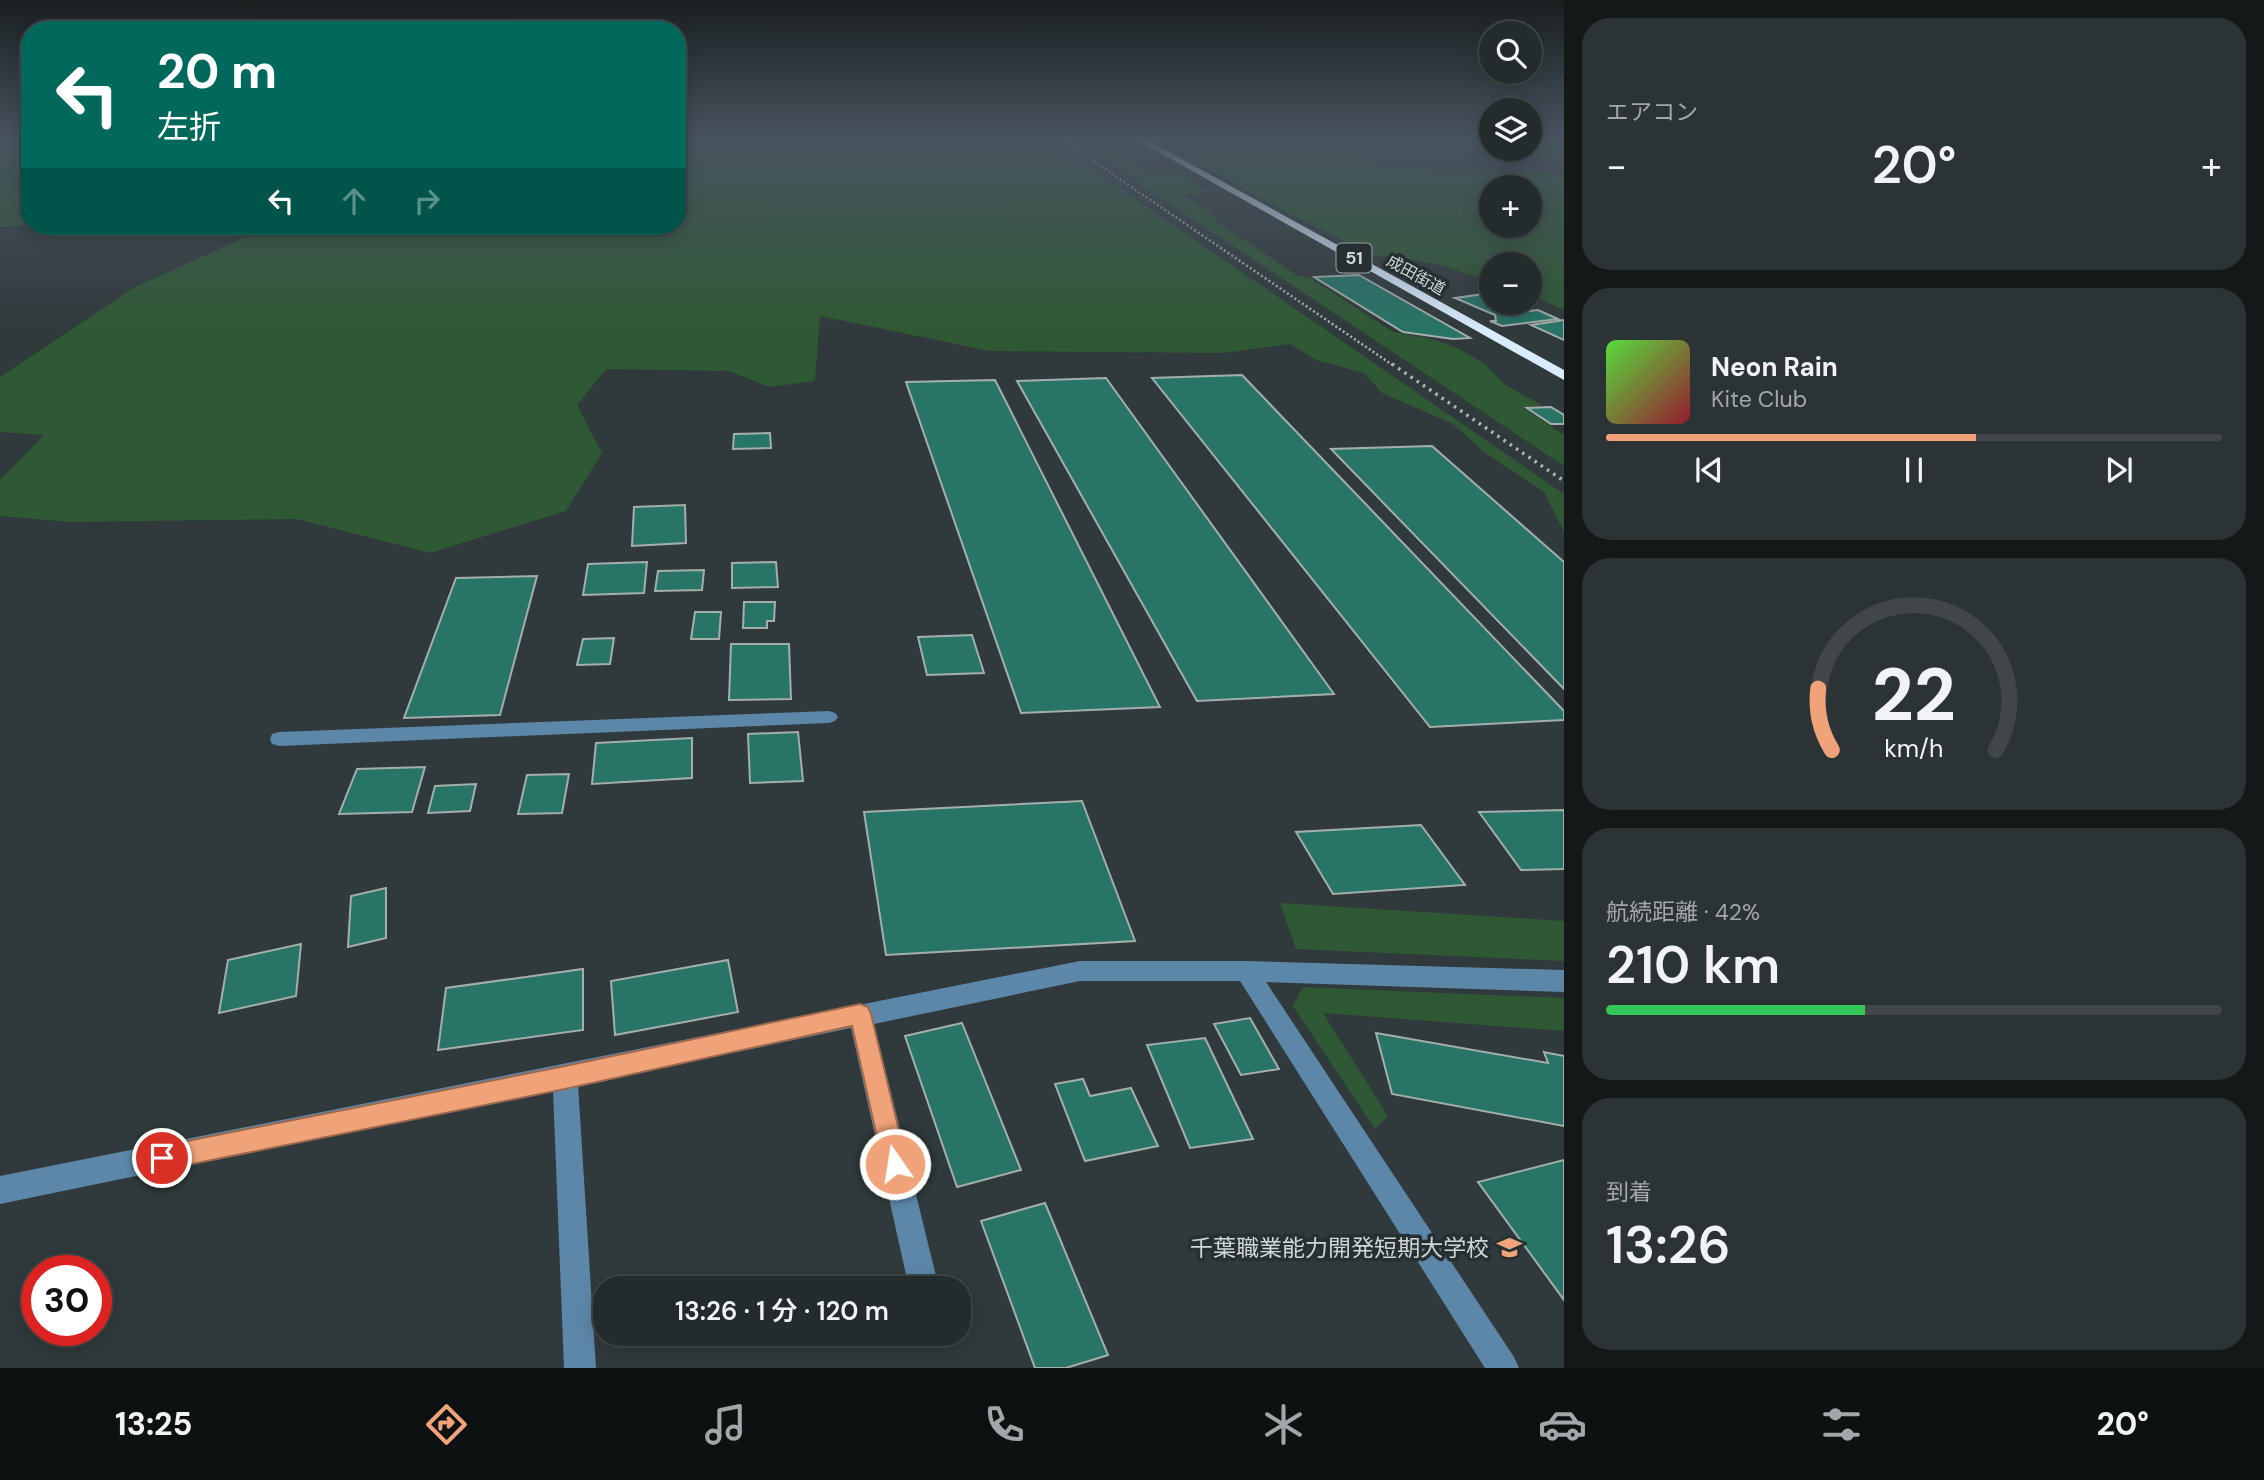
<!DOCTYPE html>
<html lang="ja">
<head>
<meta charset="utf-8">
<style>
	body { margin:0; font-family:"DM Sans","Noto Sans JP",sans-serif; background:#2c3334; color:#f1f3f6; height:100vh; display:flex; flex-direction:column; font-size:26px; white-space:nowrap }
	* { box-sizing:border-box; margin:0 }
	p { font-size:23px; color:#a3a7a9 }
	.icon { flex:none; width:38px; height:38px; fill:none; stroke:currentColor; stroke-width:2; stroke-linecap:round; stroke-linejoin:round }
	.map { position:relative; flex:1; overflow:hidden }
	.details { display:flex; flex-direction:column; gap:18px; padding:18px; background:#141818; width:700px }
	.details>* { flex:none }
	.hud { position:absolute; left:21px; top:21px; width:665px; height:214px; border-radius:28px; box-shadow:0 4px 18px #0003,0 0 0 2px #414748; background:#00695c; color:#fff; overflow:hidden }
	.fabs { position:absolute; left:1479px; top:21px; display:grid; gap:14px }
	.fabs a { display:grid; place-items:center; width:63px; height:63px; border-radius:50%; background:#242b2c; box-shadow:0 4px 18px #0003,0 0 0 2px #414748; font-size:35px }
	.speed { position:absolute; left:21px; top:1255px; display:flex; gap:14px; font-size:35px; font-weight:700; text-align:center }
	.speed>* { display:grid; place-content:center; width:91px; height:91px; border-radius:50%; background:#242b2c; box-shadow:0 4px 18px #0003,0 0 0 2px #414748; line-height:1 }
	.speed .limit { border:10px solid #d22; background:#fff; color:#111 }
	.pin { position:absolute; display:grid; place-items:center; width:60px; height:60px; color:#fff; margin:-30px; border:4px solid #fff; border-radius:50%; box-shadow:0 2px 7px #0007 }
	.me { position:absolute; width:77px; margin:-38px; rotate:347deg; stroke-linejoin:round; filter:drop-shadow(0 0 5px #0008) }
	.turn { display:flex; align-items:center; gap:24px; height:147px; padding:0 21px; font-size:32px }
	.turn .icon { width:91px; height:91px; stroke-width:2.5 }
	.turn b { display:block; font-size:49px; line-height:60px }
	.lanes { display:flex; align-items:center; height:66px; padding:0 21px; background:#0003; justify-content:center; gap:35px; direction:ltr }
	.lanes .off { opacity:.35 }
	.big { font-size:52px; font-weight:600; line-height:1.1 }
	.details .card { flex:1; display:flex; flex-direction:column; justify-content:center; gap:10px; min-width:0; padding:0 24px; border-radius:28px; background:#2c3334 }
	.details .dial { align-items:center; gap:0 }
	.dial svg { height:182px; overflow:visible; fill:none; stroke:#414748; stroke-width:7; stroke-linecap:round; text-anchor:middle }
	.dial text { fill:#f1f3f6; stroke:none }
	.song { display:flex; align-items:center; gap:21px }
	.cover { width:84px; height:84px; border-radius:10px; background:linear-gradient(135deg,hsl(110 70% 55%),hsl(350 70% 35%)) }
	.played { height:7px; border-radius:4px; background:linear-gradient(90deg,#f0a278 60%,#414748 60%) }
	.keys { display:flex; justify-content:space-around; direction:ltr }
	.heat { display:flex; justify-content:space-between; align-items:center; font-size:38px; direction:ltr }
	.charge { height:10px; border-radius:5px; background:linear-gradient(90deg,#34c759 42%,#414748 0) }
	.trip { position:absolute; left:593px; top:1276px; width:378px; height:70px; border-radius:28px; background:#242b2c; box-shadow:0 4px 18px #0003,0 0 0 2px #414748; font-weight:600; line-height:70px; text-align:center }
	.menu { display:flex; height:112px; justify-content:space-around; align-items:center; background:#0e1112; color:#a3a7a9 }
	.menu .icon { width:49px; height:49px }
	.menu .selected { color:#f0a278 }
	.menu b { font-size:32px; color:#f1f3f6 }
	main { display:flex; flex:1; min-height:0 }
	.map>svg:first-child { display:block }
	.green { fill:#2f5934; fill-rule:evenodd }
	.building { fill:#287467; stroke:#a4afac; stroke-width:2 }
	.lines { fill:none; stroke-linecap:round; stroke-linejoin:round }
	.minor { fill:#5d87a9; fill-rule:evenodd }
	.highway { fill:#d9ecfd; fill-rule:evenodd }
	.rail-far1 { stroke:#afb6b7; stroke-width:2.5; stroke-dasharray:2 2.5; stroke-linecap:butt }
	.rail { stroke:#afb6b7; stroke-width:3.5; stroke-dasharray:2.5 5; stroke-linecap:butt }
	.route { fill:#f0a278; stroke:#9c694e; stroke-width:2 }
	.labels { text-anchor:middle; dominant-baseline:central; stroke-width:7; stroke-linejoin:round; paint-order:stroke }
	.far-street-label { font-size:16px; fill:#d0d6d7; stroke:#262f31 }
	.shield { fill:#262f31; stroke:#9da4a5; stroke-width:2 }
	.shield-label { font-size:18px; font-weight:bold; fill:#d0d6d7 }
	.near-poi-label { font-size:23px; fill:#d0d6d7; stroke:#262f31; text-anchor:end }
</style>
</head>
<body>
<main>
<div class="map">
<svg width="1564" height="1368" viewBox="0 0 1564 1368">
	<rect width="100%" height="100%" fill="#30393b"/>
	<g class="green">
		<path d="M677 141H1045L1044 149 1079 160 1564 494V532L1544 492 1484 452 1453 424 1382 393 1364 373 1316 360 1290 344 1222 353 990 351 820 316 815 381 769 387 729 371 606 369 577 405 602 453 566 511 430 553 297 519 70 522 0 516V480L44 435 0 432V377L133 288 241 239 294 226H677Z"/>
		<path d="M1075 141H1098L1147 173 1172 169 1209 192 1183 195 1217 218 1213 219 1298 276 1310 278 1393 332 1432 339 1460 349 1486 365 1504 384 1541 405 1524 408 1564 435V466Z"/>
		<path d="M1166 141 1344 142 1381 167H1425L1440 172 1558 174 1564 171V310L1530 295V264H1491V282L1447 267 1395 256H1376L1287 213 1169 146ZM1491 187H1530V226H1491Z"/>
		<path d="M1530 141H1564V167L1520 149H1530Z"/>
		<path d="M0 154H30V225L0 227Z"/>
		<path d="M1280 903 1564 921V961L1296 949Z"/>
		<path d="M1303 987 1564 998V1031L1323 1013 1388 1116 1375 1129 1293 1006Z"/>
	</g>
	<g class="building">
		<path d="M1359 275 1470 338 1453 339 1403 332 1314 277Z"/>
		<path d="M1491 293V303H1499H1493L1512 313 1538 310 1558 319 1502 326 1490 321H1496L1495 315 1455 298Z"/>
		<path d="M1564 320V340L1531 325Z"/>
		<path d="M1242 375 1564 711V720L1430 727 1152 378Z"/>
		<path d="M1106 378 1334 694 1197 701 1017 381Z"/>
		<path d="M995 380 1160 707 1021 713 906 382Z"/>
		<path d="M1551 407 1564 415V424H1551L1527 408Z"/>
		<path d="M770 433 771 448 733 449 734 434Z"/>
		<path d="M1432 446 1564 562V689L1331 449Z"/>
		<path d="M685 505 686 543 632 546 634 507Z"/>
		<path d="M647 562 644 593 583 595 588 564Z"/>
		<path d="M776 562 778 587 732 588V563Z"/>
		<path d="M704 570 702 590 655 591 658 571Z"/>
		<path d="M537 576 500 715 404 718 456 578Z"/>
		<path d="M744 602H775L774 621H767V628H743Z"/>
		<path d="M695 612H721L719 639H691Z"/>
		<path d="M972 635 984 673 927 675 918 637Z"/>
		<path d="M614 638 610 664 577 665 583 639Z"/>
		<path d="M731 644H789L791 699 729 700Z"/>
		<path d="M798 732 803 781 750 783 748 734Z"/>
		<path d="M692 738V778L592 784 596 743Z"/>
		<path d="M425 767 412 812 339 814 357 769Z"/>
		<path d="M569 774 562 813 518 814 527 775Z"/>
		<path d="M476 784 470 811 428 813 435 786Z"/>
		<path d="M1082 801 1135 941 886 955 864 812Z"/>
		<path d="M1564 810V869L1521 870 1479 812Z"/>
		<path d="M1421 825 1465 885 1333 894 1296 832Z"/>
		<path d="M386 888V938L348 947 351 896Z"/>
		<path d="M301 944 296 996 219 1013 228 960Z"/>
		<path d="M728 960 738 1012 615 1035 611 981Z"/>
		<path d="M583 969V1030L438 1050 446 988Z"/>
		<path d="M1250 1018 1279 1069 1241 1075 1214 1024Z"/>
		<path d="M962 1023 1021 1170 957 1187 905 1036Z"/>
		<path d="M1376 1033 1548 1063 1544 1052 1564 1056V1126L1392 1094Z"/>
		<path d="M1205 1038 1253 1139 1190 1148 1147 1045Z"/>
		<path d="M1083 1079 1090 1096 1131 1088 1158 1146 1085 1161 1055 1084Z"/>
		<path d="M1564 1160V1300L1478 1182Z"/>
		<path d="M1045 1203 1108 1355 1066 1368H1035L981 1221Z"/>
	</g>
	<g class="lines">
		<g class="minor">
			<path d="M829 711 835 713 838 717 835 721 829 723 279 746 272 744 270 739 272 734 279 732Z"/>
			<path d="M1080 961H1246L1564 970V992L1266 982 1514 1357 1519 1368H1485L1240 981H1080L874 1024 939 1288H909L851 1028 578 1085 596 1368H564L553 1090 0 1204V1176Z"/>
		</g>
		<path class="highway" d="M1139 141H1149L1564 370V380Z"/>
		<path class="rail-far1" d="M1064 141 1394 366"/>
		<path class="rail" d="M1392 364 1564 481"/>
	</g>
	<linearGradient id="sky" x2="0" y2="1"><stop stop-color="#1a1f20"/><stop offset="0.42" stop-color="#485460"/><stop offset="1" stop-color="#485460" stop-opacity="0"/></linearGradient>
	<rect width="1564" height="332" fill="url(#sky)"/>
	<path class="route" d="M860 1004 868 1007 871 1014 907 1164 904 1172 895 1176 886 1172 883 1164 852 1026 565 1089 162 1170 153 1166 149 1158 153 1149 162 1146 565 1066Z"/>
	<defs>
		<symbol id="school-bare" viewBox="-9 -9 18 18"><path d="M0-5L7-2L0 1L-7-2ZM-4 1L0 2.5L4 1V4Q0 6-4 4Z" fill="#f0a278" stroke="#262f31" stroke-width="2.5" paint-order="stroke"/></symbol>
	</defs>
	<g fill-rule="evenodd">
		<use href="#school-bare" x="1492" y="1230" width="35" height="35"/>
	</g>
	<g class="labels">
		<g class="far-street-label">
			<text transform="translate(1416 275) rotate(29)">成田街道</text>
		</g>
		<rect class="shield" x="1336.5" y="243.5" width="35" height="29" rx="5"/>
		<g class="shield-label">
			<text x="1354" y="258">51</text>
		</g>
		<g class="near-poi-label">
			<text x="1489" y="1248">千葉職業能力開発短期大学校</text>
		</g>
	</g>
</svg>
<div class="fabs">
<a><svg class="icon" aria-label="search" viewBox="0 0 24 24"><circle cx="10" cy="10" r="6"/><path d="M15 15l6 6"/></svg></a>
<a><svg class="icon" aria-label="layers" viewBox="0 0 24 24"><path d="M12 4l9 5-9 5-9-5zM3 14l9 5 9-5"/></svg></a>
<a>+</a>
<a>−</a>
</div>
<div class="speed"><div class="limit">30</div></div>
<div class="pin" style="left:162px;top:1158px;background:#d93025"><svg class="icon" aria-label="arrive" viewBox="0 0 24 24"><path d="M6 21V4h12l-3 4 3 4H6"/></svg></div>
<svg class="me" style="left:895px;top:1164px" viewBox="-20 -20 40 40"><circle r="17" fill="#f0a278" stroke="#fff" stroke-width="3"/><path d="M0-11L8 9 0 5-8 9z" fill="#fff"/></svg>
<div class="trip">13:26 · 1 分 · 120 m</div>
<div class="hud">
<div class="turn"><svg class="icon" aria-label="left" viewBox="0 0 24 24"><path d="M17 20v-9H6M10 6l-5 5 5 5"/></svg><div><b>20 m</b>左折</div></div>
<div class="lanes"><svg class="icon" aria-label="left" viewBox="0 0 24 24"><path d="M17 20v-9H6M10 6l-5 5 5 5"/></svg><svg class="icon off" aria-label="ahead" viewBox="0 0 24 24"><path d="M12 20V5M6 11l6-6 6 6"/></svg><svg class="icon off" aria-label="right" viewBox="0 0 24 24"><path d="M7 20v-9h11M14 6l5 5-5 5"/></svg></div>
</div>
</div>
<section class="details">
<div class="card"><p>エアコン</p>
<div class="heat"><a>−</a><b class="big">20°</b><a>+</a></div>
</div>
<div class="card">
<div class="song"><i class="cover"></i><div><b>Neon Rain</b><p>Kite Club</p></div></div>
<div class="played"></div>
<div class="keys"><svg class="icon" aria-label="previous" viewBox="0 0 24 24"><path d="M18 5L8 12l10 7zM5 5v14"/></svg><svg class="icon" aria-label="pause" viewBox="0 0 24 24"><path d="M8 5v14M16 5v14"/></svg><svg class="icon" aria-label="next" viewBox="0 0 24 24"><path d="M6 5l10 7-10 7zM19 5v14"/></svg></div>
</div>
<div class="card dial"><svg viewBox="0 0 100 80">
<path d="M14 69A42 42 0 1 1 86 69"/>
<path d="M14 69A42 42 0 0 1 8 42" stroke="#f0a278"/>
<text x="50" y="56" font-size="32" font-weight="700">22</text>
<text x="50" y="72" font-size="11">km/h</text>
</svg></div>
<div class="card"><p>航続距離 · 42%</p><b class="big">210 km</b><div class="charge"></div></div>
<div class="card"><p>到着</p><b class="big">13:26</b></div>
</section>
</main>
<nav class="menu">
<b>13:25</b>
<svg class="icon selected" aria-label="directions" viewBox="0 0 24 24"><path d="M12 3l9 9-9 9-9-9zM9 14v-3h6M13 9l2 2-2 2"/></svg>
<svg class="icon" aria-label="music" viewBox="0 0 24 24"><path d="M9 18V5l10-2v13"/><circle cx="6" cy="18" r="3"/><circle cx="16" cy="16" r="3"/></svg>
<svg class="icon" aria-label="phone" viewBox="0 0 24 24"><path d="M5 4h4l2 5-3 2q2 4 5 5l2-3 5 2v4C11 20 4 13 5 4z"/></svg>
<svg class="icon" aria-label="climate" viewBox="0 0 24 24"><path d="M12 3v18M4 7l16 10M4 17L20 7"/></svg>
<svg class="icon" aria-label="car" viewBox="0 0 24 24"><path d="M5 17H2v-5l4-1 3-4h7l3 4 3 1v5h-3M9 17h6M6 11h13"/><circle cx="7" cy="17" r="2"/><circle cx="17" cy="17" r="2"/></svg>
<svg class="icon" aria-label="filters" viewBox="0 0 24 24"><path d="M4 7h16M4 17h16"/><circle cx="9" cy="7" r="2"/><circle cx="15" cy="17" r="2"/></svg>
<b>20°</b>
</nav>
</body>
</html>
